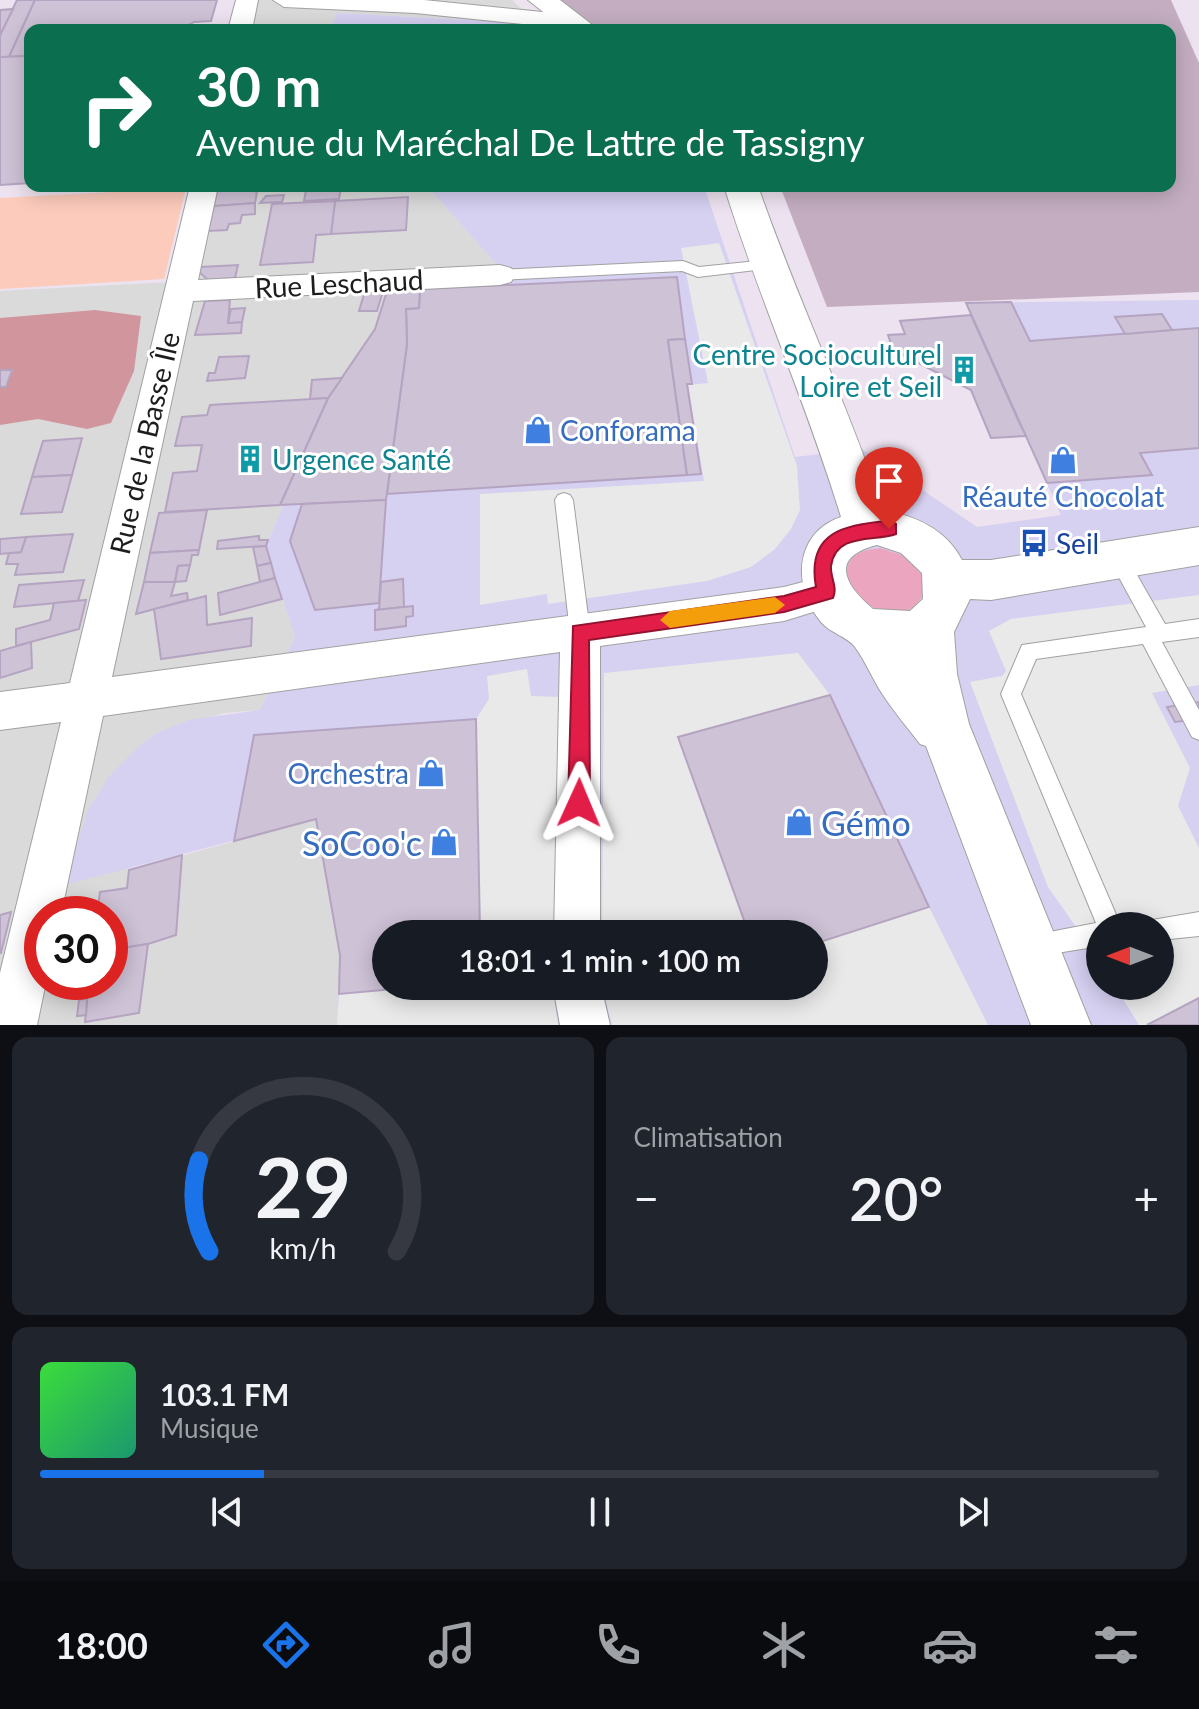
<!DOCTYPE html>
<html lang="fr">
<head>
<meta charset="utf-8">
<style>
	body { margin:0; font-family:Lato,sans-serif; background:#20242c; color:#f1f3f6; height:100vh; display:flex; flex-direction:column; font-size:30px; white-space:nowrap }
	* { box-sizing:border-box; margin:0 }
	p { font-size:26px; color:#9ea1a6 }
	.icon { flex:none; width:44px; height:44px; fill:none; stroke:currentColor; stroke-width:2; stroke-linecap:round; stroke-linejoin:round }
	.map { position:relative; height:1025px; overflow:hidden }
	.side { display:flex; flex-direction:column; gap:12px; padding:12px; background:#0d0f14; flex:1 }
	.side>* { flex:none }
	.guide { position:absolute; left:24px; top:24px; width:1152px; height:168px; border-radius:16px; box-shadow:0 4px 20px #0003; background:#0b6e4f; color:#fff; overflow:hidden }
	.needle { width:52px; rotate:270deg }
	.tools { position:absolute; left:1086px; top:912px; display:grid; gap:16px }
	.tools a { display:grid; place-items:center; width:88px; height:88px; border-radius:50%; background:#171b24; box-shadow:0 4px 20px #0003; font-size:40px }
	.speed { position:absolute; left:24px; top:896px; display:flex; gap:16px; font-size:40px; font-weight:700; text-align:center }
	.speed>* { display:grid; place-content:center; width:104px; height:104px; border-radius:50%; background:#171b24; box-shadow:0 4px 20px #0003; line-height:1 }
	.speed .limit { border:12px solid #d22; background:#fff; color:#111 }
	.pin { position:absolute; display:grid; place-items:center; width:68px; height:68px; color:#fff; margin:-82px -34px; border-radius:50% 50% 50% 0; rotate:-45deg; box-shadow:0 0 8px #0007 }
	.pin .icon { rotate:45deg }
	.me { position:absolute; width:88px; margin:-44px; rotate:1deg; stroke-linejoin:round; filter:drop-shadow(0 0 6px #0008) }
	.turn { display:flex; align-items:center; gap:28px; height:168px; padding:0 40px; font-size:36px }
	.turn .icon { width:104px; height:104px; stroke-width:2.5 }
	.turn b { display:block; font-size:56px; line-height:68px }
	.big { font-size:60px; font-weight:600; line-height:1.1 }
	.side .widget { flex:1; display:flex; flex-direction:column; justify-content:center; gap:12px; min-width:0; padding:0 28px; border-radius:16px; background:#20242c }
	.side .dial { align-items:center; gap:0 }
	.dial svg { height:208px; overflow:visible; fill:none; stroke:#363941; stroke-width:7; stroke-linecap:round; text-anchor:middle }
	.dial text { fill:#f1f3f6; stroke:none }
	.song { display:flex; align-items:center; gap:24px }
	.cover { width:96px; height:96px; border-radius:12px; background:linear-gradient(135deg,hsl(120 70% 55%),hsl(160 70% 35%)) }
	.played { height:8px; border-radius:4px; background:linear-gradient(90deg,#1a73e8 20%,#363941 20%) }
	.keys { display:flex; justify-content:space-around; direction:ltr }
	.heat { display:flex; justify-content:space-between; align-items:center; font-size:44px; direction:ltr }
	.side .tiles { flex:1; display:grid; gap:12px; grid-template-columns:1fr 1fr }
	.widget:last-child { grid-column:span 2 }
	.trip { position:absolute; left:372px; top:920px; width:456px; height:80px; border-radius:40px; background:#171b24; box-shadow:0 4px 20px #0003; font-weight:600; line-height:80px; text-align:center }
	.dock { display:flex; height:128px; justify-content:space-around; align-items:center; background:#090b0e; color:#9ea1a6 }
	.dock .icon { width:56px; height:56px }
	.dock .selected { color:#1a73e8 }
	.dock b { font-size:36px; color:#f1f3f6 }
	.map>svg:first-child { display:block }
	.residential { fill:#dadadb; fill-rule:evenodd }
	.commercial { fill:#d6d0f1; fill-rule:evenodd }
	.construction { fill:#c4adc1 }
	.grass { fill:#eca5be }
	.forest { fill:#d1959d }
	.park { fill:#fccbbc }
	.parking { fill:#e9e9e9 }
	.building { fill:#cec2d6; stroke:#b5a4c1; stroke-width:2 }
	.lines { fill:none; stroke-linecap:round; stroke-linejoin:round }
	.service-casing { stroke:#a1a1a1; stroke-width:2 }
	.minor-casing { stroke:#a1a1a1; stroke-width:2 }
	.tertiary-casing { stroke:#a1a1a1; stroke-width:2 }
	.service { fill:#fff; fill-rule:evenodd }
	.minor { fill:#fff; fill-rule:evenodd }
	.tertiary { fill:#fff; fill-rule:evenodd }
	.route { fill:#e11d48; stroke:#92132f; stroke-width:2 }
	.slow { fill:#f59e0b }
	.labels { text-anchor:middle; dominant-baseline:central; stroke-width:6; stroke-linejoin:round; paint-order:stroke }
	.street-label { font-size:28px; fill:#1d1d1d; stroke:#fff }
	.culture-label { font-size:28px; fill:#0d838f; stroke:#fff; text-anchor:end }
	.shop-label { font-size:28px; fill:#366cbe; stroke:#fff; text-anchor:start }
	.transit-label { font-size:28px; fill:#164399; stroke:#fff; text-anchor:start }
	.near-shop-label { font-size:34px; fill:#366cbe; stroke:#fff; text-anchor:start }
</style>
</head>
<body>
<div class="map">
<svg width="1199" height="1025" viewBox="0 0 1199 1025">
	<rect width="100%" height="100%" fill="#ede2ef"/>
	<g class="residential">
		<path d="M236 0H512L526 13 507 22 337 13 330 30H229Z"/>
		<path d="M193 186H427L499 267 387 291 375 329 328 398 266 546 295 637 260 710 224 713 155 734 110 775 129 870 316 819 340 955 337 1025H0V291L170 282ZM42 914H110V982H42Z"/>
	</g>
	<g class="commercial">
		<path d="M337 13 507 22 541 25 551 30H330Z"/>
		<path d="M427 186H704L795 457 862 449 977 527 1061 515 966 303 1199 300V1025H337L340 955 316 819 64 885 88 810 110 775 137 748 155 734 189 720 260 710 295 637 266 546 328 398 375 329 387 291 498 266ZM1100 926H1160V986H1100ZM386 934H814V986H386Z"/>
	</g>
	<path class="construction" d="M553 0H1171L1199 63V292L827 307 780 186H1170V30H596Z"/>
	<path class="grass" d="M880 548 905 556 922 575V597C900 629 872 608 848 591 844 562 849 551 880 548Z"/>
	<path class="forest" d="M95 310 141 316 134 371 111 423 87 429 38 419 0 425V318Z"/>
	<path class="park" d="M186 188 164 279 0 289V198Z"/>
	<g class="parking">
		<path d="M719 243 797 466 800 510 791 529 775 549 751 567 707 581 548 604 547 594 480 605V494L704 481 688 385 708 383 681 248Z"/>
		<path d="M1199 595V685L1152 693 1190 768 1178 806 1199 848V998L1147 1025H1139L1115 986H1160V926H1100V961L1048 887 970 682 1002 676 1006 671 989 631 1011 619Z"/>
		<path d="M798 653 830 695 678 738 749 934H602L604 673Z"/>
		<path d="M527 669 531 696 561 697 555 934H480L476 719 489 699 487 676Z"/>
		<path d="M929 907 988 1025H612L602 986H814V944Z"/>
		<path d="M428 986H553L558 1025H337L339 994Z"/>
	</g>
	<g class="building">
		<path d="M17 0H35L9 57H0V35Z"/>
		<path d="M35 0H217L211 21 194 22 180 30H30V56L9 57Z"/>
		<path d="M13 9 0 35V10Z"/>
		<path d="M407 25 482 30H405Z"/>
		<path d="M27 56H30V183L0 185V57Z"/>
		<path d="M218 186H257V189L217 191Z"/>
		<path d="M341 188 339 199 304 201 306 190Z"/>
		<path d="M247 189 257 192 255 203 214 206 217 191Z"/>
		<path d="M284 195 282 202 260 203 266 196Z"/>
		<path d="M408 197 406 230 331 234 335 201Z"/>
		<path d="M335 201 331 234 316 235 313 262 260 265 272 204Z"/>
		<path d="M255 203V214L242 215 240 223 229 224 227 230 208 231 214 206Z"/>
		<path d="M238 265 235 278 208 280 199 272 200 267Z"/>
		<path d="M677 277 685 339 668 340 687 475 387 494 407 344 406 309 419 308 420 289Z"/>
		<path d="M420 289 419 308 406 309 407 344 386 500 280 505 328 398 375 329 387 291Z"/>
		<path d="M365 291H383L377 311H359Z"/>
		<path d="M230 300 228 323 242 322 241 333 195 335 205 301Z"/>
		<path d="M1011 302 1030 341 1199 328V448L1140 453 1152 475 1047 483 966 303Z"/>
		<path d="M245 308 242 322 228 323 231 309Z"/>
		<path d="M1162 314 1172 330 1125 334 1115 317Z"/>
		<path d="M971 315 1019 422 1026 436 991 438 971 390 893 350 888 335 905 334 900 321Z"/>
		<path d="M685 339 692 384H687L701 474 687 475 668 340Z"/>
		<path d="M249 356 245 378 207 381 209 373H215L219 357Z"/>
		<path d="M0 370H12L6 387H0Z"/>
		<path d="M342 378 328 398 310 399 312 380Z"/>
		<path d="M328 398 280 505 165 512 173 473 197 471 202 445 175 446 182 417 207 415 210 405Z"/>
		<path d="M82 438 72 475 32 477 43 441Z"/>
		<path d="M72 475 62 512 21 514 32 477Z"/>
		<path d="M386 500 379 603 315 610 290 541 302 504Z"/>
		<path d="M207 510 199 550 150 553 159 513Z"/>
		<path d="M73 534 63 572 15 575 18 564H6L9 553 21 552 26 537Z"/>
		<path d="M259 536V540H268L266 546 217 549 218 541Z"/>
		<path d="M26 537 21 552 0 554V539Z"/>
		<path d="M266 546 271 563 257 566 253 547Z"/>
		<path d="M199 550 198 555H192L190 565 178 566 175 582H144L150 553Z"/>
		<path d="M271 563 275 578 260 582 257 566Z"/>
		<path d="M190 565 186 581 175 582 178 566Z"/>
		<path d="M275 578 282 599 220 615 218 593Z"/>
		<path d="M403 579 404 607 379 610 381 582Z"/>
		<path d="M84 580 78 601 14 607 19 585Z"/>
		<path d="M144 582H175L171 596 187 593 188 600 136 614Z"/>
		<path d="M206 596 207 625 252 618 251 646 161 659 154 609Z"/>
		<path d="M86 600 79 629 16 646V629L50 620 54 603Z"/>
		<path d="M413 606V616L406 617V626L375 630V610Z"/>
		<path d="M31 642 32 668 0 678V651Z"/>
		<path d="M830 695 929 907 814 944V934H749L678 737Z"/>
		<path d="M1199 702V719L1175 722 1167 707Z"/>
		<path d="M476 719 480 934H386V986H428L339 994 340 955 316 819 234 841 254 735Z"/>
		<path d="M182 855 176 935 148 944 110 950V914H97L100 892 127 888 129 870Z"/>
		<path d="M11 912 1 953H0V915Z"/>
		<path d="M148 944 139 1013 85 1022 89 982H110V950Z"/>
		<path d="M87 998 86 1015 77 1016 79 1000Z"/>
		<path d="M1199 998V1025H1147Z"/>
	</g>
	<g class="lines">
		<defs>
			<g id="service">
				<path d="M767 260 774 265 772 268 698 277 682 271 500 280 493 275 500 270 683 261 699 267Z"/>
				<path d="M564 493 570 495 573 500 590 632 587 638 580 641 573 638 570 632 555 500 558 495Z"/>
				<path d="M1118 551 1125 554 1165 624 1199 619V637L1162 642 1199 710V740L1192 737 1143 644 1036 659 1021 694 1121 926H1100V946L1032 957 1024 953 1020 945 1024 937 1096 923 1001 694 1022 645 1146 627 1109 559 1111 554Z"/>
				<path d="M1199 912V936L1160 940V926H1149L1152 920Z"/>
			</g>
			<g id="minor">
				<path d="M236 0H258L252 30H228Z"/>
				<path d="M273 0H424L572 15 584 22 572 29 415 13 284 7Z"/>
				<path d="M190 186H218L198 280 500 265 511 268 515 275 511 282 500 285 193 301 112 677 784 587 826 576 839 580 845 592 839 604 784 621 600 646V934H554L560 652 103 716 61 914H42V982H46L37 1025H0V973L61 722 0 730V692L70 683Z"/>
				<path d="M553 986H601L610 1025H560Z"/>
			</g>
			<g id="tertiary">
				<path d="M528 0H560L599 30H566Z"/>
				<path d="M724 186H758C796 296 846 400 883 510 916 516 946 529 962 560H991L1199 527V565L991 600 970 599 954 632 957 674 969 724 1091 1025H1031L926 746 920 744C908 728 894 712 883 695 873 680 866 662 855 647 848 637 830 633 821 622 792 587 794 533 841 517 807 405 759 298 724 186ZM877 545 901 553 922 573 923 599 910 611 873 609C844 585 829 557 877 545Z"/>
			</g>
		</defs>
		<use href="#service" class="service-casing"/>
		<use href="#minor" class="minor-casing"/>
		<use href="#tertiary" class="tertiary-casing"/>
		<use href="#service" class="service"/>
		<use href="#minor" class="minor"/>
		<use href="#tertiary" class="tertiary"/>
	</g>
	<path class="route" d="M889 521 896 524V534C874 542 836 532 831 566 830 577 838 587 833 598L784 612 589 640 590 803 586 810 579 813 571 810 568 803 573 626 784 596 816 587C806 532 845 524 889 521Z"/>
	<path class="slow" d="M775 597 785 605 775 613 670 628 660 620 670 611Z"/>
	<defs>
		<symbol id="building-bare" viewBox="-9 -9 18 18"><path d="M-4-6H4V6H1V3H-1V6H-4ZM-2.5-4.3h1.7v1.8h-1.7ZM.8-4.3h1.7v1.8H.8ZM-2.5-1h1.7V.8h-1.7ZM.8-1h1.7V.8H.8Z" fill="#0f9aa8" stroke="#fff" stroke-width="2.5" paint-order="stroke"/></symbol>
		<symbol id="shop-bare" viewBox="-9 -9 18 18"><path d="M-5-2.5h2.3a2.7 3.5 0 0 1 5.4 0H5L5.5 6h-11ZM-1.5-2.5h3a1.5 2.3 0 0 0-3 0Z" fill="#3f7fe0" stroke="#fff" stroke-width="2.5" paint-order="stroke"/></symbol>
		<symbol id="bus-bare" viewBox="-9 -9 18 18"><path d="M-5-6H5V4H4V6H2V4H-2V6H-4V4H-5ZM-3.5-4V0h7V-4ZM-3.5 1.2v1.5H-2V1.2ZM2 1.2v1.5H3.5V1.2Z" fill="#1a4fb4" stroke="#fff" stroke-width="2.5" paint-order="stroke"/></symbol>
	</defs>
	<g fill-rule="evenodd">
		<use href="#building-bare" x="944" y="350" width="40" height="40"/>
		<use href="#shop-bare" x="518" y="410" width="40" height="40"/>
		<use href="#building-bare" x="230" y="439" width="40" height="40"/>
		<use href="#shop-bare" x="1043" y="440" width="40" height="40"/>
		<use href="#bus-bare" x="1014" y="523" width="40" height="40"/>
		<use href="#shop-bare" x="411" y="753" width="40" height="40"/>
		<use href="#shop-bare" x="779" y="802" width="40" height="40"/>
		<use href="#shop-bare" x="424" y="822" width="40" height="40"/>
	</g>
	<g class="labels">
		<g class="street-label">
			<text transform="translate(339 283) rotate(-3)">Rue Leschaud</text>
			<text transform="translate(144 443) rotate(-77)">Rue de la Basse Île</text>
		</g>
		<g class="culture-label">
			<text x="942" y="354">Centre Socioculturel<tspan x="942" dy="32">Loire et Seil</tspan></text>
			<text x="272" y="459" text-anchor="start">Urgence Santé</text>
		</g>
		<g class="shop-label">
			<text x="560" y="430">Conforama</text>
			<text x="1063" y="496" text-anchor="middle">Réauté Chocolat</text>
			<text x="409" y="773" text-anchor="end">Orchestra</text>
		</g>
		<g class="transit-label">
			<text x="1056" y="543">Seil</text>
		</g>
		<g class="near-shop-label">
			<text x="821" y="822">Gémo</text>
			<text x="422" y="842" text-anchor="end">SoCoo'c</text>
		</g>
	</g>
</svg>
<div class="tools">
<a><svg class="needle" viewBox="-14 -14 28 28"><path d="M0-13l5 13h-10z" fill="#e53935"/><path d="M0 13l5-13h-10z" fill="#9ea1a6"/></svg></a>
</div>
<div class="speed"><div class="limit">30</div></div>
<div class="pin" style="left:889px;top:529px;background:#d93025"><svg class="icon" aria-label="arrive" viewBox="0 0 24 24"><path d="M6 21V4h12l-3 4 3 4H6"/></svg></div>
<svg class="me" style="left:579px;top:803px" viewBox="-20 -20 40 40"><path d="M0-17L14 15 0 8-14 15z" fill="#e11d48" stroke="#fff" stroke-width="4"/></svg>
<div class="trip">18:01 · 1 min · 100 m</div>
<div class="guide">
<div class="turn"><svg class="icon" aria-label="right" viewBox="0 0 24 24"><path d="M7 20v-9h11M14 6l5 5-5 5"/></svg><div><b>30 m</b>Avenue du Maréchal De Lattre de Tassigny</div></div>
</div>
</div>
<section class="side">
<div class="tiles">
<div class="widget dial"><svg viewBox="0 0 100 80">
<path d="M14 69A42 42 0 1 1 86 69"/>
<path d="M14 69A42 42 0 0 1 10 34" stroke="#1a73e8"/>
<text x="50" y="56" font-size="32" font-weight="700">29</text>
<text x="50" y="72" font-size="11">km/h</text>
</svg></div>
<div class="widget"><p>Climatisation</p>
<div class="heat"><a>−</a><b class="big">20°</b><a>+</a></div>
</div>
<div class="widget">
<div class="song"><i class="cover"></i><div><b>103.1 FM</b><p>Musique</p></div></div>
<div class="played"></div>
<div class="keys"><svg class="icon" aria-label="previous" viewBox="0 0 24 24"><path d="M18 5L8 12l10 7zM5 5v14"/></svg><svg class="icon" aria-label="pause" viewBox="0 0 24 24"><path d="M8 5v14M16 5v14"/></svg><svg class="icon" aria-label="next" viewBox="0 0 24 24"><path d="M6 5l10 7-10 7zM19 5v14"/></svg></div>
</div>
</div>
</section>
<nav class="dock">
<b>18:00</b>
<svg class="icon selected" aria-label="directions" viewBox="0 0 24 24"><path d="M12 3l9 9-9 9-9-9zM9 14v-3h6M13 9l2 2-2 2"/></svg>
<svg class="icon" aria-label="music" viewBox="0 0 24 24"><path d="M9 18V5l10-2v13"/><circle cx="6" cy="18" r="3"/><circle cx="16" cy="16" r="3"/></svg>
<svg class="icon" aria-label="phone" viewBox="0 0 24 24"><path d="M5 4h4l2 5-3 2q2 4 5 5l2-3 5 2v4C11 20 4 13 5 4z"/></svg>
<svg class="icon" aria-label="climate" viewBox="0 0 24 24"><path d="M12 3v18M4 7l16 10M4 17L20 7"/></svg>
<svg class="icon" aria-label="car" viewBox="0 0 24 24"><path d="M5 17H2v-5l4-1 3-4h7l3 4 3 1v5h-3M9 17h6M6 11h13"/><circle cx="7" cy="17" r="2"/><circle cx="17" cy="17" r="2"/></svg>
<svg class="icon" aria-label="filters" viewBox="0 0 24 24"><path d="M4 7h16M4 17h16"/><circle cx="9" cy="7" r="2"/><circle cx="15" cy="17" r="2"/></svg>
</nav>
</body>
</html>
